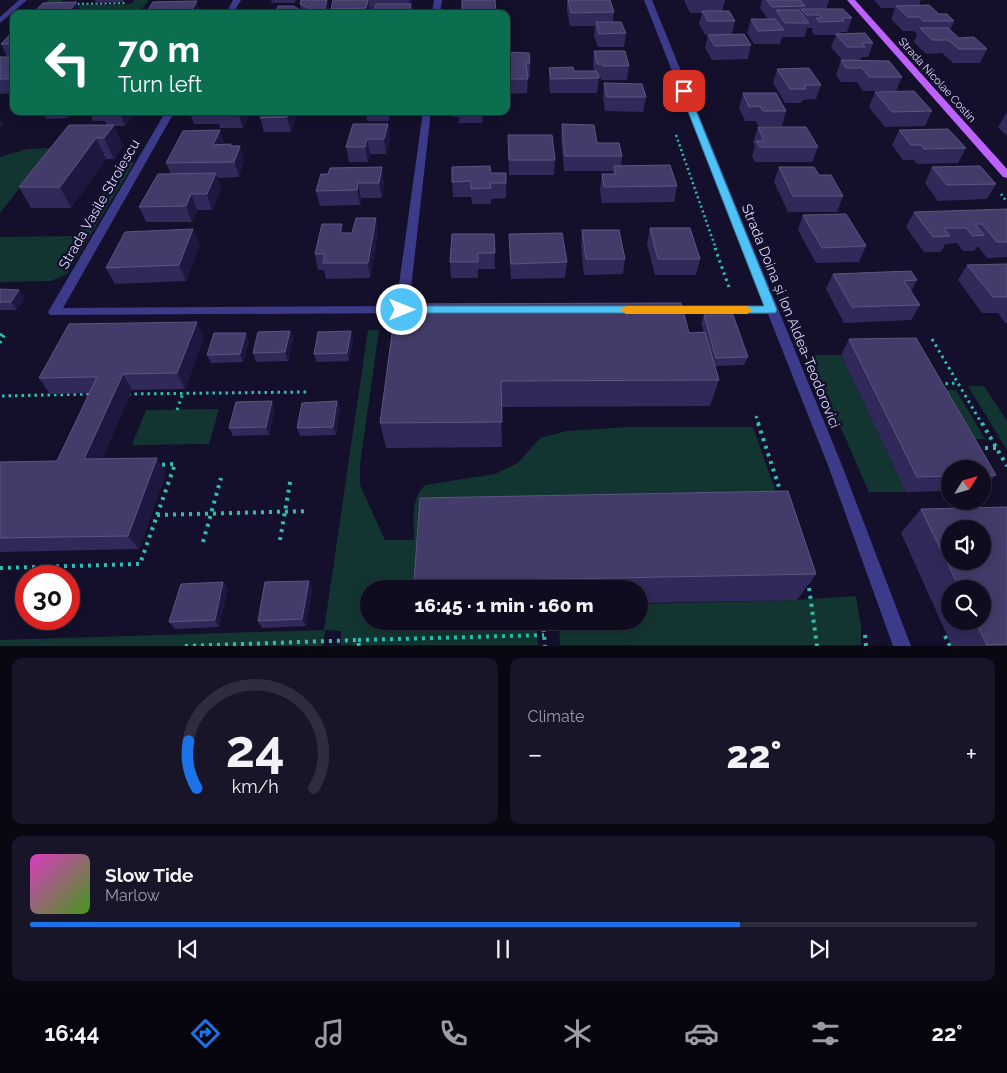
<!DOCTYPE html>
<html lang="en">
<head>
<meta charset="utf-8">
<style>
	body { margin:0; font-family:Raleway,sans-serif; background:#181529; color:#f1f3f6; height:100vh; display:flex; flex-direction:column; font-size:19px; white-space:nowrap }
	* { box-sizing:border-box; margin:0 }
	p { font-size:16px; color:#9b9ba5 }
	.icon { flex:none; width:28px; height:28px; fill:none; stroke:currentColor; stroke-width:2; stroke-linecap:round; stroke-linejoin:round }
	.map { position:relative; height:646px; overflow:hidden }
	.panel { display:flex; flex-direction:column; gap:12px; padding:12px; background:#080712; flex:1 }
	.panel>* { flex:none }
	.banner { position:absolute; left:10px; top:10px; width:500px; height:105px; border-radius:10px; box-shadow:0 2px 12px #0003,0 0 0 1px #2f2c3e; background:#0b6e4f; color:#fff; overflow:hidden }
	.needle { width:32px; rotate:53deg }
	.buttons { position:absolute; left:941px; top:460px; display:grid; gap:10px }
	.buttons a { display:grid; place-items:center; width:50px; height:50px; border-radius:50%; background:#0f0c20; box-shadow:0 2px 12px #0003,0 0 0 1px #2f2c3e; font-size:25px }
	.speed { position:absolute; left:15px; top:565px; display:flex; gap:10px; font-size:25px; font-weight:700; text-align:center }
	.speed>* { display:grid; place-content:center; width:65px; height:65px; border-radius:50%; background:#0f0c20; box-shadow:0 2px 12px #0003,0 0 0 1px #2f2c3e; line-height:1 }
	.speed .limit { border:8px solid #d22; background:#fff; color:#111 }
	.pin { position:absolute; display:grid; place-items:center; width:42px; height:42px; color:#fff; margin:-21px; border-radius:10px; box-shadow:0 2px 8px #0006 }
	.me { position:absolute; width:55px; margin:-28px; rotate:90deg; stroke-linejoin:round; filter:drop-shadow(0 0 4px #0008) }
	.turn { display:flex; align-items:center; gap:18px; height:105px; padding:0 25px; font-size:22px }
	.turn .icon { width:65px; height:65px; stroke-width:2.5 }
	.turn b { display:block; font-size:35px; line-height:42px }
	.big { font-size:38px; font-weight:800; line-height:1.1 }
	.panel .card { flex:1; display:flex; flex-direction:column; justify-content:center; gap:8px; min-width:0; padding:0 18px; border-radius:10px; background:#181529 }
	.panel .dial { align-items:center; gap:0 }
	.dial svg { height:130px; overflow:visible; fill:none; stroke:#2f2c3e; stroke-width:7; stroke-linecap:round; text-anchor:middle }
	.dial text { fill:#f1f3f6; stroke:none }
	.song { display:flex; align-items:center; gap:15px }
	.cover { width:60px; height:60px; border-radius:8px; background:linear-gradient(135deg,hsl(310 70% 55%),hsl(100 70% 35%)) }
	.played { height:5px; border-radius:2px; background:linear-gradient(90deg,#1a73e8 75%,#2f2c3e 75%) }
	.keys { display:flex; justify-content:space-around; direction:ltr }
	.heat { display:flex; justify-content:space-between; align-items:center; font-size:28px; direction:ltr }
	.panel .tiles { flex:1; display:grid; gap:12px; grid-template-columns:1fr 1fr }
	.card:last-child { grid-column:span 2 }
	.trip { position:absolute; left:360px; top:580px; width:288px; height:50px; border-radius:25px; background:#0f0c20; box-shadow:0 2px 12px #0003,0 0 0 1px #2f2c3e; font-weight:800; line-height:50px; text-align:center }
	.dock { display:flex; height:80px; justify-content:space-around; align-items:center; background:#06050d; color:#9b9ba5 }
	.dock .icon { width:35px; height:35px }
	.dock .on { color:#1a73e8 }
	.dock b { font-size:22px; color:#f1f3f6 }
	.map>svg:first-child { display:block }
	.green { fill:#133532 }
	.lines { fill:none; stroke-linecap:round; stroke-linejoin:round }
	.path-far3 { stroke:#2ebfb0; stroke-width:2; stroke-dasharray:2 2.5; stroke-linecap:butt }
	.path-far2 { stroke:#2ebfb0; stroke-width:2.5; stroke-dasharray:2 3; stroke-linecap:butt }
	.path-far1 { stroke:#2ebfb0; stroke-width:3; stroke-dasharray:2.5 4; stroke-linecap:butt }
	.path { stroke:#2ebfb0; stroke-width:4; stroke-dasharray:3 5; stroke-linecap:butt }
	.minor { fill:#3b3b8a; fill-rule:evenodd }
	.major { fill:#bd61ff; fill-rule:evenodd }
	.wall { fill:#312959; fill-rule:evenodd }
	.shaded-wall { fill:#1e173f }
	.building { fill:#433c6a; stroke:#5c5582; fill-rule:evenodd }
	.route { fill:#4fc3f7; stroke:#337fa1 }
	.slow { fill:#f59e0b }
	.labels { text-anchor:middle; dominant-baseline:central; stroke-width:5; stroke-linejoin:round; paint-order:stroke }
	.far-street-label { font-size:11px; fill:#dddaff; stroke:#14102b }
	.street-label { font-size:14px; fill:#dddaff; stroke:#14102b }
</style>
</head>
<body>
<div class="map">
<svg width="1007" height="646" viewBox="0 0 1007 646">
	<rect width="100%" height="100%" fill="#14102b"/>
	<g class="green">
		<path d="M49 0H63L59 5 131 4 135 0H149L140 11 36 13Z"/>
		<path d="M51 148 0 213V157L27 149Z"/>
		<path d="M124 158H129L134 163 67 274 51 281 0 282V237L76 236Z"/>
		<path d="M368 330H379L360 464V485L385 540H414C414 521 410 499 425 485L495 474 518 463 540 438 567 431 630 427H753L786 521 420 589H369V621H536L538 645H341V631L325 630 323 646H0V640L324 630Z"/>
		<path d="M809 355H841L906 492H869Z"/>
		<path d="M968 386H984L1007 421V450Z"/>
		<path d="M927 390H956L985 439 954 440Z"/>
		<path d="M219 409 209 444 132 445 146 410Z"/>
		<path d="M856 596 861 627V645H560L559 621H639V604L797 600Z"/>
	</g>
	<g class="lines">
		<path class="path-far3" d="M73 4 126 3"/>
		<g class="path-far2">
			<path d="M676 135 716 249"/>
			<path d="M1001 194 1007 202"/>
		</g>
		<g class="path-far1">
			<path d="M715 248 730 290"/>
			<path d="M0 335 5 334 0 343"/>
			<path d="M932 339 982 424"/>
			<path d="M939 384 958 383"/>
			<path d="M128 394 306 392"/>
			<path d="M2 396 91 394"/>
			<path d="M177 410 183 393"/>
			<path d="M756 416 759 424"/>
		</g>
		<g class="path">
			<path d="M758 423 781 493"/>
			<path d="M982 423 1007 466"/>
			<path d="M977 448H996"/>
			<path d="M157 515 309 511"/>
			<path d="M280 540 291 477"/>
			<path d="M203 542 221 478"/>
			<path d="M0 568 140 564 175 464 156 465"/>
			<path d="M808 580 817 646"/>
			<path d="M543 621 545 646"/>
			<path d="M865 635 866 646"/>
			<path d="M945 636 950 646"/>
			<path d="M358 640 544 635"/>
			<path d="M185 646 358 640 359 646"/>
		</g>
		<g class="minor">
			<path d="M19 0H27L0 23V17Z"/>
			<path d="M233 0H241L233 14H226Z"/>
			<path d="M434 0H442L440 14H432Z"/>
			<path d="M644 0H652L843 468 911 646H893L829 468 768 314H666L660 310 666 306H765Z"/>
			<path d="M166 111H175L63 308 396 306 423 111H431L409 306 415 307 417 310 415 313 50 315 48 312Z"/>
		</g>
		<path class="major" d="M847 0H855L1007 169V178L1003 177Z"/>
	</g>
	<g class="wall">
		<path d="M95 0H124L123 2 96 3Z"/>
		<path d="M271 0H296L295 3H272Z"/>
		<path d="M333 0H412L411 5 412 14H374L375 10H369V14H332L331 9Z"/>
		<path d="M462 0H495L496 14H462Z"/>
		<path d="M567 0H610L614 12 613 22 626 33 624 47H598L594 36 595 26H570L567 11Z"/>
		<path d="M684 0H725L722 11 735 21 732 34 751 45 748 59 712 60 705 48 708 35H705L699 24 702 13H690Z"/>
		<path d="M762 0H829L826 9 852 18 847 32H841L840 34 873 43 868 57H862L860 60 902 77 896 91H863L857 82H841L836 75 841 60H842L831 47 836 35H814L812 32 813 28H807L805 37H782L780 44H754L747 33 751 19H768L760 8Z"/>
		<path d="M874 0H921L919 5 954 21 950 30 959 38 987 49 980 63H953L942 53 926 54 914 42 917 34 913 31H903L891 19 895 9 893 8H881Z"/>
		<path d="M43 3 81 14H33V13Z"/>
		<path d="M300 4 330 11 329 14H274L301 10Z"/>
		<path d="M14 30V93L0 94V57H7L1 44Z"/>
		<path d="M594 51 629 66 627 80H601V78H599L597 93H550L549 82V68L574 71H594L593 65Z"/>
		<path d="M506 52 530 63V77H528L527 93 506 94Z"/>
		<path d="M777 69 821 85 816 99 803 100 801 103H785L773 83Z"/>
		<path d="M604 83 646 97 643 112 605 111 603 98Z"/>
		<path d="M875 92 932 111 925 126 885 127 869 107Z"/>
		<path d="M743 93 786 111 782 126H758L756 121H745L739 108Z"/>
		<path d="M42 111H74L68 118 46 119Z"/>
		<path d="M89 111H142L141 113H135L125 126H114L123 146 114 159H106L71 208H31L19 187 107 125 105 121H93Z"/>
		<path d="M189 111H298L295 117V119L291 132H264L260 118 263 113H247L248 116 243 128H220L219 124H194Z"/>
		<path d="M366 111H391L389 121H367Z"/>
		<path d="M454 111H483L482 123H459V117H454Z"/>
		<path d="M1007 112V136L998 127Z"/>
		<path d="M388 124 390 139 386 154H370L368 162H349L346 147Z"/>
		<path d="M562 124 622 156 621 165 677 186 674 202 602 203 600 190 602 174H613V171H564L561 139Z"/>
		<path d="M758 127 818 147 812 162H755L752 156 755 146 753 142Z"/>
		<path d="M220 130 224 144 231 146H240L244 161 239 177 217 178 221 189 212 210H197L192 222H146L139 207 171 174 166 163Z"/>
		<path d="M899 130 966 148 958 163 917 164 914 160H903L892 145Z"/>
		<path d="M508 135 555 160 554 175H509Z"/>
		<path d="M779 167 819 175 843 196 837 212H788L774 182Z"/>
		<path d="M932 167 996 184 987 199 938 201 925 183Z"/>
		<path d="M491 173 506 183V198L491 199V204H472L471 197H453L452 182Z"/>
		<path d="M321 174 384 182 382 198H361L360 205 320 206 316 191Z"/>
		<path d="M1007 209V257L987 258 978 246 974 251H963L957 243 945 244 941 252H924L906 227 914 212Z"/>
		<path d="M803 215 866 246 859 262 816 263 798 230Z"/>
		<path d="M650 228 700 259 696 275H655L647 244Z"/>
		<path d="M582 230 625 259 623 274 584 275 581 246Z"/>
		<path d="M344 233H378L370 278 326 279 324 270H318L315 254Z"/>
		<path d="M494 234 495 269H478V278H451L450 262Z"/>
		<path d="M509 234 567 262 565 278 511 279 509 250Z"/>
		<path d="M200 245 186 281 115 284 106 268Z"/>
		<path d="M1007 264V323H1005L998 313H982L958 280 967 265Z"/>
		<path d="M833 274 917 280 911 291 920 305 911 320 844 323 826 289Z"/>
		<path d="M0 289 25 298 17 310H0Z"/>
		<path d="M396 304 689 333 704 332 701 323 704 315 748 357 744 365 715 366 719 380 710 406 501 407 502 447 386 448 380 423Z"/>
		<path d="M290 331 293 339 288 361 256 362 253 353Z"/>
		<path d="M204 338 185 389 132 390 102 459 166 473 139 549 0 552V462L57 461 90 393 50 394 39 378Z"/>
		<path d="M849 339 996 475 982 490V469H950V491L906 492 841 355Z"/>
		<path d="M353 340 349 361 317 362 314 354Z"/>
		<path d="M249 341 243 362 211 363 207 355Z"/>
		<path d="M272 401 275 409 269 435 233 436 229 428Z"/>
		<path d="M337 401 340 409 336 435 300 436 297 428Z"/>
		<path d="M1007 507V646H952L901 533 921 509ZM950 589H982V621H950Z"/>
		<path d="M816 574 797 600 639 603V589H415L414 582Z"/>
		<path d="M223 582 228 589 219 627 175 629 169 622Z"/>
		<path d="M312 588 306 626 262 628 258 621Z"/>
	</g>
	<g class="shaded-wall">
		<path d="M327 0H328L330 11 329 14H324V12Z"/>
		<path d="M368 0 370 11 369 14H367L366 8Z"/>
		<path d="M409 0H412L411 5 412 14H410V9Z"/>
		<path d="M197 1 200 14H189Z"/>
		<path d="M77 2 81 14H68V12Z"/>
		<path d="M65 111H74L68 118Z"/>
		<path d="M119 111H134L135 113 125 126Z"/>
		<path d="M239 111H247L248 116 243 128 238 113Z"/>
		<path d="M289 111H293L295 119 291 132 287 117Z"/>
		<path d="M294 111H298L295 117Z"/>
		<path d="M388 111H391L389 121Z"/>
		<path d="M0 119 3 124 0 127Z"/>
		<path d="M388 124 390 139 386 154 384 139Z"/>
		<path d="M114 125 123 146 114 159 104 138Z"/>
		<path d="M220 130 225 145H213Z"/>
		<path d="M96 138 106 159 71 208 60 187Z"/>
		<path d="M367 139 370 154 368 162 365 147Z"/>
		<path d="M231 144 235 158 240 146 244 161 239 177 230 146Z"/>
		<path d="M382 167 384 182 382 198 379 183Z"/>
		<path d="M216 173 221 189 212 210 207 194Z"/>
		<path d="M358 183 361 198 360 205 357 190Z"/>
		<path d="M191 194 197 210 192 222 186 206Z"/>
		<path d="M376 218 378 233 370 278 368 263Z"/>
		<path d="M342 224 346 240 340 233Z"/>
		<path d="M193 229 200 245 186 281 179 265Z"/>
		<path d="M19 290 25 298 17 310 11 302Z"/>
		<path d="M197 322 204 338 185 389 177 373Z"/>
		<path d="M290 331 293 339 288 361 285 352Z"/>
		<path d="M351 331 353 340 349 361 347 353Z"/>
		<path d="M246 333 249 341 243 362 240 354Z"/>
		<path d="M123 374 132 390 96 474 84 459Z"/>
		<path d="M272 401 275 409 269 435 266 427Z"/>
		<path d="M337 401 340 409 336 435 333 427Z"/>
		<path d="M157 458 166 473 139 549 128 536Z"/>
		<path d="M309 581 312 588 306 626 302 619Z"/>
		<path d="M223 582 228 589 219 627 215 620Z"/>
	</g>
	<g class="building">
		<path d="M301 0H327L324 12H309L310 9 300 4Z"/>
		<path d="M333 0H368L366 8 331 9Z"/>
		<path d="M462 0H495L496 13H462Z"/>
		<path d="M568 0H610L614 12 571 13Z"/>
		<path d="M767 0H800L805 6 772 7Z"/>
		<path d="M197 1 189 14H145L153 2Z"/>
		<path d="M77 2 68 12 33 13 43 3Z"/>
		<path d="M376 4H411L410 14H374Z"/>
		<path d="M929 5 939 14H947L954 21H923L919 17H908L896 6Z"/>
		<path d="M278 6H293L308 14H274Z"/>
		<path d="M801 9H843L852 18H842L844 21 819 22 816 18H822L819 15H807Z"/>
		<path d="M776 10H799L809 23H785Z"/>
		<path d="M702 11H729L735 21H708Z"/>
		<path d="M751 19H775L784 30 758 31Z"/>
		<path d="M596 22H621L626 33 599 34Z"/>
		<path d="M920 28H948L959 38 974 37 987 49H959L948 40H932Z"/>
		<path d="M14 30V44H1Z"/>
		<path d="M865 33 873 43H862L865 47H847L836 34Z"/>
		<path d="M744 34 751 45 715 46 708 35Z"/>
		<path d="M594 51H625L629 66H603L602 64H597Z"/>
		<path d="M506 52 529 53 530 63H526L528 79H506Z"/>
		<rect x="0" y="57" width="14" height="22"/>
		<path d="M841 60 889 61 902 77H869L862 68H846Z"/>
		<path d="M573 67 574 71H597L599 78 551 79 549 68Z"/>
		<path d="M809 68 821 85H804L806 89H790L777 69Z"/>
		<path d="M604 83 642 84 646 97H607Z"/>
		<path d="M914 91 932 111 892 112 875 92Z"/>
		<path d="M743 93H776L786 111H763L760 106 749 107Z"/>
		<path d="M217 111H239L238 113H216Z"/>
		<path d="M263 111H289L287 117 260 118Z"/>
		<path d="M353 124H388L384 139H367L365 147H346Z"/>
		<path d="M562 124 594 125 597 143H619L622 156H565Z"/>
		<path d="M69 125H114L104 138H96L60 187H19Z"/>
		<path d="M758 127H806L818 147H760L756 141H764Z"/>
		<path d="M948 129 966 148 924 149 921 145H911L899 130Z"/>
		<path d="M220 130 213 145 231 144 230 146H240L234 162 166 163 183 131Z"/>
		<path d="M508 135H552L555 160H509Z"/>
		<path d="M670 165 677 186 604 187 602 174H616L614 166Z"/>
		<path d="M490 166 491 173H506V183H490L491 188 471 189V181L452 182V167Z"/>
		<path d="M980 166 996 184 947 185 932 167Z"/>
		<path d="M382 167 379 183H358L357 190 316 191 321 174H328L330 168Z"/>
		<path d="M779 167H814L819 175H831L843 196H793Z"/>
		<path d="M216 173 207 194H191L186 206 139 207 158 174Z"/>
		<path d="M1007 209V242H997L982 224H975L984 235 973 236 966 228H944L950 236 933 237 914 212Z"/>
		<path d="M846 214 866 246 822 248 803 215Z"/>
		<path d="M356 218H376L368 263H323L325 254H315L322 224H342L340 233H352Z"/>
		<path d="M650 228H690L700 259H658Z"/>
		<path d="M193 229 179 265 106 268 125 232Z"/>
		<path d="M582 230H619L625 259H586Z"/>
		<path d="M562 233 567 262 511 264 509 234Z"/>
		<path d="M452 234H494L495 253H478V262H450Z"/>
		<path d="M1007 264V297H993L967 265Z"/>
		<path d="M911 271 917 280 904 281 920 305 852 307 833 274Z"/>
		<path d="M0 289 19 290 11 302H0Z"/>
		<path d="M681 303 689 333 705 332 719 380 501 381 502 422 380 423 396 304Z"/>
		<path d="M704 315H733L748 357 716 358Z"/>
		<path d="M197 322 177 373 123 374 84 459 157 458 128 536 0 538V462L57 461 97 377 39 378 69 324Z"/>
		<path d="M290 331 285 352 253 353 258 332Z"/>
		<path d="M351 331 347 353 314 354 318 332Z"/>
		<path d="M214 333H246L240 354 207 355Z"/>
		<path d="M916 338 996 475 982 476V469H950V476L917 477 849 339Z"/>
		<path d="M272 401 266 427 229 428 236 402Z"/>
		<path d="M337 401 333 427 297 428 302 403Z"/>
		<path d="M788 491 816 574 414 582 420 498Z"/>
		<path d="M1007 507V644L987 645 975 621H982V589H960L921 509ZM950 529H982V561H950Z"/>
		<path d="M309 581 302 619 258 621 265 582Z"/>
		<path d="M223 582 215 620 169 622 181 584Z"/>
	</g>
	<path class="route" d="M681 89 688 91 777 310 775 313H398L397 310 398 308 402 306H764L680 91Z"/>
	<path class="slow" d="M626 306H747L752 310 747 314H626L620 310Z"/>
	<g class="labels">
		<g class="far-street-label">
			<text transform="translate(937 80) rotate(48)">Strada Nicolae Costin</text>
		</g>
		<g class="street-label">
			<text transform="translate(99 204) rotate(-60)">Strada Vasile Stroiescu</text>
			<text transform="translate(791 316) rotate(68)">Strada Doina și Ion Aldea-Teodorovici</text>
		</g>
	</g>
</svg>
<div class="buttons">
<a><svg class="needle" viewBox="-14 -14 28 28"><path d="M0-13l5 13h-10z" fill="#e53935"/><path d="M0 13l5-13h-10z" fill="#9b9ba5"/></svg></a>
<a><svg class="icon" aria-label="sound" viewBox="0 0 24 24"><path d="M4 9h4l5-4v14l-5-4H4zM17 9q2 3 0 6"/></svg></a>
<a><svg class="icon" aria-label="search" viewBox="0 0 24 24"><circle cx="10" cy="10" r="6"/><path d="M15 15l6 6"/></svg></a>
</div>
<div class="speed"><div class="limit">30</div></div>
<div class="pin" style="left:684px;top:91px;background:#d93025"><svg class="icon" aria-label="arrive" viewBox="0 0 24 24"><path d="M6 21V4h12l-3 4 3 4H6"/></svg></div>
<svg class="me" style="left:402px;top:310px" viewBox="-20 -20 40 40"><circle r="17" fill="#4fc3f7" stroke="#fff" stroke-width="3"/><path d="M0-11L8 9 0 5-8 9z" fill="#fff"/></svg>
<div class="trip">16:45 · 1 min · 160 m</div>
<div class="banner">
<div class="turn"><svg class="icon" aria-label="left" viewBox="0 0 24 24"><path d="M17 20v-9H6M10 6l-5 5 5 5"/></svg><div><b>70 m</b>Turn left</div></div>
</div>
</div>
<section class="panel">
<div class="tiles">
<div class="card dial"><svg viewBox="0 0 100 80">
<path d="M14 69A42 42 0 1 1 86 69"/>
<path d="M14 69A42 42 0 0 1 9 40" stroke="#1a73e8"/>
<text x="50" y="56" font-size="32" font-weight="700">24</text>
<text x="50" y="72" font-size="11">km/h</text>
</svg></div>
<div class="card"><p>Climate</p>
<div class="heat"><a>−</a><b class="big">22°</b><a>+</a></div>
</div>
<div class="card">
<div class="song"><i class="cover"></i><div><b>Slow Tide</b><p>Marlow</p></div></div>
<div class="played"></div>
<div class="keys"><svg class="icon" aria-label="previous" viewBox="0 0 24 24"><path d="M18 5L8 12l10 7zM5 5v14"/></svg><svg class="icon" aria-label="pause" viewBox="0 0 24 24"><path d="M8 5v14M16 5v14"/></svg><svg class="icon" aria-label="next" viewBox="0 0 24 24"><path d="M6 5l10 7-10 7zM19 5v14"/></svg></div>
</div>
</div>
</section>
<nav class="dock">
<b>16:44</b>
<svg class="icon on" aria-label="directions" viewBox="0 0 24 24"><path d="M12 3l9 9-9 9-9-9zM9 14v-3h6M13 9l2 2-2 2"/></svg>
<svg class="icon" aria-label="music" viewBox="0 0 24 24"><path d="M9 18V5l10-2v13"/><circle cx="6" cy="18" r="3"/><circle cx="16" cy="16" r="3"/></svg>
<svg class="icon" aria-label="phone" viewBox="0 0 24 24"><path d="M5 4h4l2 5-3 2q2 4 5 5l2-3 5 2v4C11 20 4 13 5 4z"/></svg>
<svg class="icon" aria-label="climate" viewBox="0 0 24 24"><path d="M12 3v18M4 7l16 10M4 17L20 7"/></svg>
<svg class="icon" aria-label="car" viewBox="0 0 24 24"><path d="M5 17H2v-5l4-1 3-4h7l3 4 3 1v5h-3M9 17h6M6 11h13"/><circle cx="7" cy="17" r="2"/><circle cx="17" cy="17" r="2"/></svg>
<svg class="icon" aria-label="filters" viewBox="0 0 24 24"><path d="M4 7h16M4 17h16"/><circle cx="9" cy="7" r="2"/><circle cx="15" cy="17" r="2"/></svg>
<b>22°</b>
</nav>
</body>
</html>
